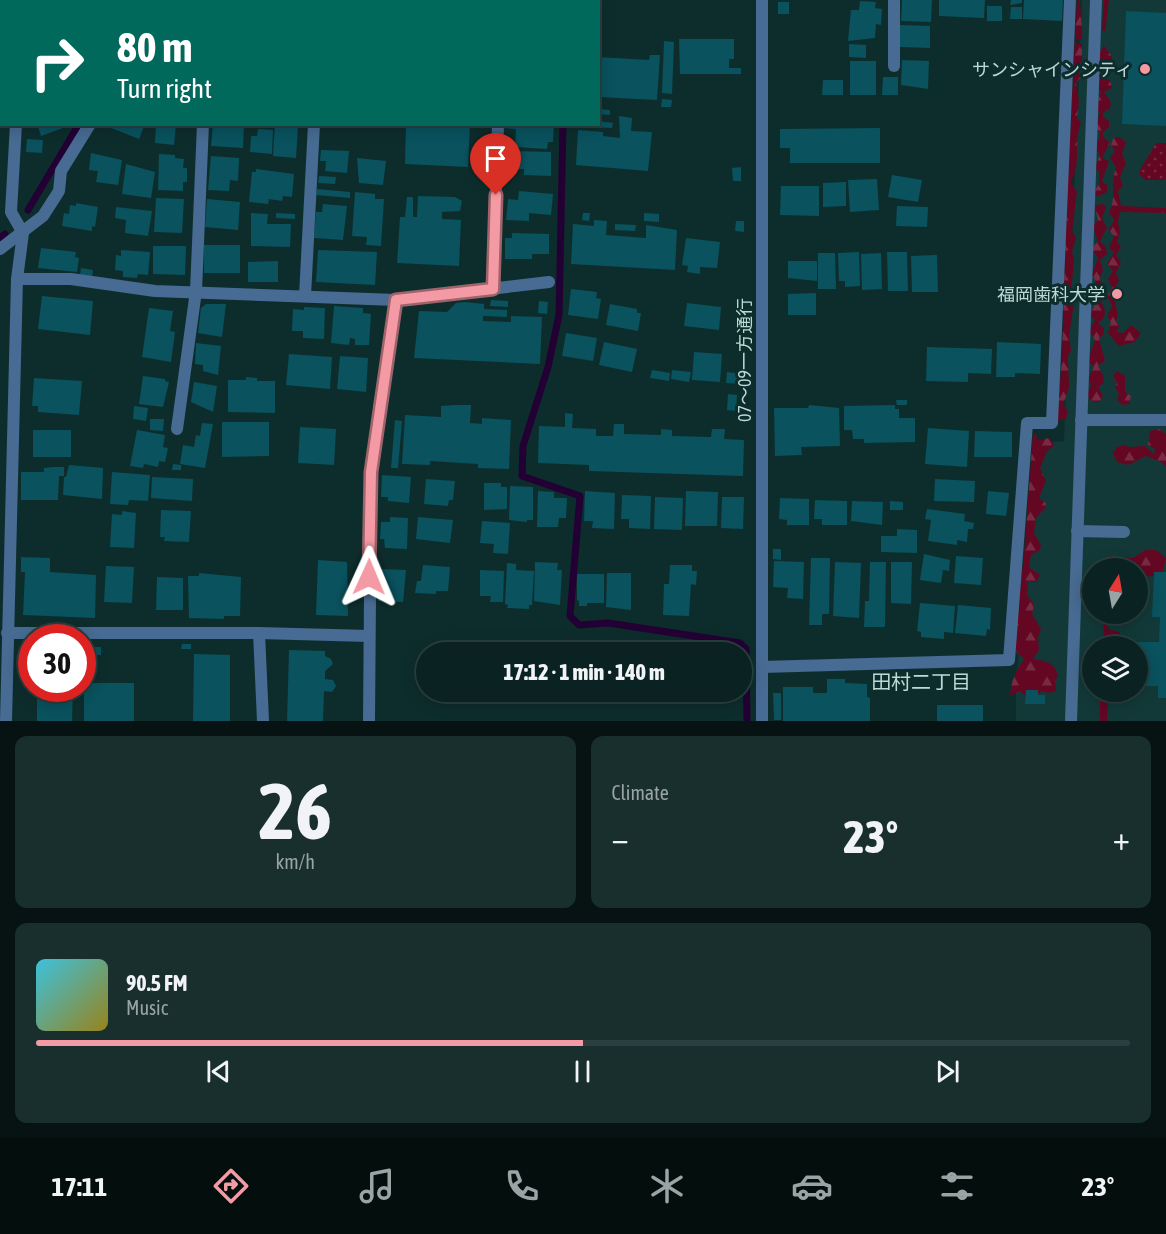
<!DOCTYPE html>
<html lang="en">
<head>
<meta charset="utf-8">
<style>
	body { margin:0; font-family:"Asap Condensed","Noto Sans JP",sans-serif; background:#182f2e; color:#f1f3f6; height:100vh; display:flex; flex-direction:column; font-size:22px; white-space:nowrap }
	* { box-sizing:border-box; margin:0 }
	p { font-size:20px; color:#99a4a5 }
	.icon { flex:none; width:33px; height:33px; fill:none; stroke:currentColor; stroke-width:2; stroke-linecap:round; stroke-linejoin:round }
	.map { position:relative; height:721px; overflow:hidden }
	.drawer { display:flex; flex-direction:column; gap:15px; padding:15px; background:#061312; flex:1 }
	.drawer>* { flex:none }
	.guide { position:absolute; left:0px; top:0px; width:600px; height:126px; box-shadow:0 3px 15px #0003,0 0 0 2px #2a3f3f; background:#00695c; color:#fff; overflow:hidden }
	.needle { width:39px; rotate:11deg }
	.tools { position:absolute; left:1082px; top:558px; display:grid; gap:12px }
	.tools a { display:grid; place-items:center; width:66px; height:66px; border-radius:50%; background:#0a2221; box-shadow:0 3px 15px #0003,0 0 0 2px #2a3f3f; font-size:30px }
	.speed { position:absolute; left:18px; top:624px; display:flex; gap:12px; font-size:30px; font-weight:700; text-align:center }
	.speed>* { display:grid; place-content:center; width:78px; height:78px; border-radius:50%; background:#0a2221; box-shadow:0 3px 15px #0003,0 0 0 2px #2a3f3f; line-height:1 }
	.speed .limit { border:9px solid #d22; background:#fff; color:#111 }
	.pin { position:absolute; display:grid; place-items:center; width:51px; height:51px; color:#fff; margin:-62px -26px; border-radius:50% 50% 50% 0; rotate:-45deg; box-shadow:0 0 6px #0007 }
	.pin .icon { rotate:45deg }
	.me { position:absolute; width:66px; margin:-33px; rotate:1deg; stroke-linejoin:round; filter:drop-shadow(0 0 4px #0008) }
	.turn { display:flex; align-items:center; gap:21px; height:126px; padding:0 18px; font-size:27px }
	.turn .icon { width:78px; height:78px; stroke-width:2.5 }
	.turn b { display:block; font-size:42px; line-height:51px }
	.big { font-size:45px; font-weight:800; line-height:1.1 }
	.drawer .tile { flex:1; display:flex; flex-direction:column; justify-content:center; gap:9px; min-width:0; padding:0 21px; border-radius:12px; background:#182f2e }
	.drawer .dial { align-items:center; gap:0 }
	.dial b { font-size:78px; line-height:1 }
	.song { display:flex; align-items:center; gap:18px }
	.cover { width:72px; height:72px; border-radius:9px; background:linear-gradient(135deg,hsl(190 70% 55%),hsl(50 70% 35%)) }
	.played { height:6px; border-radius:3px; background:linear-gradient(90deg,#f49aa5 50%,#2a3f3f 50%) }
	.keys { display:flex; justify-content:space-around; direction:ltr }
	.heat { display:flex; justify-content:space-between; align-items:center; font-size:33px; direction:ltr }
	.drawer .tiles { flex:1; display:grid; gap:15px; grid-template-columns:1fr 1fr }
	.tile:last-child { grid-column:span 2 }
	.trip { position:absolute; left:416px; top:642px; width:336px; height:60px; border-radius:30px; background:#0a2221; box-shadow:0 3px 15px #0003,0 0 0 2px #2a3f3f; font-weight:800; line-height:60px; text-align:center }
	.menu { display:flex; height:96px; justify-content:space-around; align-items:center; background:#040e0d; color:#99a4a5 }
	.menu .icon { width:42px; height:42px }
	.menu .on { color:#f49aa5 }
	.menu b { font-size:27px; color:#f1f3f6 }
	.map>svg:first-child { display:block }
	.built { fill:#123938; fill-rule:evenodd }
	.grass { fill:url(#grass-dots) }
	.forest { fill:url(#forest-firs) }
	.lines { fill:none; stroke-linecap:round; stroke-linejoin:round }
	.stream { stroke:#230034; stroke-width:7 }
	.building { fill:#09525e }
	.lane { stroke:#476b92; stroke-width:12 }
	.street { stroke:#476b92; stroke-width:12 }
	.route-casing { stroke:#9f646b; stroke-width:15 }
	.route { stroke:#f49aa5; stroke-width:10 }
	.poi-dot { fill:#f49aa5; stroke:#0d2d2c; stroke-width:2 }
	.labels { text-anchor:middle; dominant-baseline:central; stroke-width:6; stroke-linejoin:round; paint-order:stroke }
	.poi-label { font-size:18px; fill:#bcd9d7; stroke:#0d2d2c; text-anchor:end }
	.street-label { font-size:18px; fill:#bcd9d7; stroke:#0d2d2c }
	.neighbourhood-label { font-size:20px; fill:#bcd9d7; stroke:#0d2d2c }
</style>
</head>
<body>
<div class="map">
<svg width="1166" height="721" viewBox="0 0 1166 721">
	<defs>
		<pattern id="grass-dots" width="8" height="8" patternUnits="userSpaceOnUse" patternTransform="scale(1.5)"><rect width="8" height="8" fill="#630723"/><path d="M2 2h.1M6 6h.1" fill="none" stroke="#772b42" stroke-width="1.8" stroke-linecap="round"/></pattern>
		<pattern id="forest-firs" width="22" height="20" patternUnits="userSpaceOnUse" patternTransform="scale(1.5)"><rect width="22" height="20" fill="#630723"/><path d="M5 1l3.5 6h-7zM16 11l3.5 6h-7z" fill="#772b42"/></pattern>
	</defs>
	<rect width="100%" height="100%" fill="#0d2d2c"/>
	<path class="built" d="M1082 0H1166V721H1016V683L1040 443 1064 441ZM1092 568H1137V614H1092ZM1092 646H1137V692H1092Z"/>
	<path class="grass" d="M1156 143H1166V180H1145L1139 174 1140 170Z"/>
	<g class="forest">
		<path d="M1077 0H1080C1080 11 1083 31 1082 39H1074L1073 43 1082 44V60L1077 68 1081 77 1076 83 1079 101 1077 118 1081 123C1073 143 1082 163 1071 182L1077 192 1072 231 1076 237 1072 252 1074 259 1071 294 1074 302 1069 336 1071 351 1068 356 1069 388 1063 405 1068 411 1066 419 1057 421 1062 358 1066 212Z"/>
		<path d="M1104 0H1109L1105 32 1102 29Z"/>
		<path d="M1104 46C1110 52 1115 60 1112 70L1105 72V78L1110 80 1112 88 1104 92 1111 102 1110 108 1103 113V117L1109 121V127L1103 132V137L1110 143 1102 158 1109 161 1102 181 1107 185V192L1097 197 1094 192 1099 184V172L1095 168 1100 154 1096 151 1095 141 1100 139V131L1095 129 1100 112 1096 109 1101 91 1097 89 1102 71 1096 67 1098 54Z"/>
		<path d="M1114 137H1120L1126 142 1122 153 1126 163 1120 177 1123 186 1118 191 1121 206 1166 208V213L1120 212 1118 221 1120 234 1117 241 1121 247 1116 255 1121 262 1116 273 1119 281 1115 288 1121 295 1115 301 1118 314 1116 322 1120 326 1116 332 1123 333 1131 325 1141 333 1135 342 1119 346 1108 333 1111 322 1107 316 1112 306 1107 296 1112 288 1108 279 1113 271 1107 264 1114 252 1109 248 1114 236 1109 230 1114 220 1109 212C1117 197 1110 183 1116 167L1110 158 1115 151 1111 145Z"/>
		<path d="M1104 204 1106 208 1102 218 1107 228 1100 241 1106 247 1107 254 1100 260 1103 270 1099 281 1103 283 1106 289 1100 299 1105 310 1104 318 1098 323 1104 328 1103 335 1099 338 1105 361 1098 366 1103 375 1104 383 1098 387 1103 396 1099 402 1091 401 1087 394 1091 385 1088 379 1094 367 1088 361 1095 340 1089 331 1095 320 1090 315 1097 299 1092 295 1091 288 1096 282 1092 274 1098 258 1091 248 1098 242 1093 226 1098 220 1095 208 1096 205Z"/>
		<path d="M1117 371 1125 376V392L1131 396 1129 404 1123 405 1117 400 1119 394 1115 387 1117 384 1113 376Z"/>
		<path d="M1159 429 1166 434V467L1161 462 1146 456 1128 465 1117 462 1113 453 1117 447 1124 445 1129 447 1145 446 1154 454 1155 449 1148 445 1150 431Z"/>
		<path d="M1036 433 1037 440 1050 438 1054 446 1047 451 1040 468 1046 481 1039 498 1046 503V507L1036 518 1034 533 1041 545 1040 550 1031 555 1029 567 1040 575 1036 582 1028 581 1027 595 1034 604 1032 614 1041 629 1038 637 1039 650 1033 659C1046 661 1055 662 1058 676L1055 681 1056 691 1047 693 1043 691 1027 698 1020 691 1010 696C1012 678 1015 673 1024 659L1017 653 1014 641 1024 556 1033 434Z"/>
		<path d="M1145 550H1156L1166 558 1163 571 1158 576 1137 577V568H1132V562L1129 563V568H1114L1118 562H1112L1111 568H1106V563L1110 556 1133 558Z"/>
		<path d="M1103 614H1109L1108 629 1120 632 1119 646H1114L1115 638 1104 636Z"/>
		<path d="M1113 614H1131L1130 620 1124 625 1115 621Z"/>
		<path d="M1100 692 1108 693 1107 721H1100Z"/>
	</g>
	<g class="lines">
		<g class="stream">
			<path d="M155 2 156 0"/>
			<path d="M571 2V0"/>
			<path d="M563 124 559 315 548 367 523 446 522 476 580 496 570 616 579 625 608 623 740 643 746 649 747 721"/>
			<path d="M28 210 79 124"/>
			<path d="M0 238 5 234"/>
		</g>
	</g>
	<g class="building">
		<path d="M902 0H932L931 22 901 21Z"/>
		<path d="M939 0H985L984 18 939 16Z"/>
		<path d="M1011 0H1022V3L1010 5Z"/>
		<path d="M1024 0H1063L1062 21 1023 19Z"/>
		<path d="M860 1 876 2 875 8 882 9 881 25 876 24 875 38 848 41 851 10H859Z"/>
		<rect x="778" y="2" width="11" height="12"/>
		<rect x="987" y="6" width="15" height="15"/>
		<path d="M1011 7H1022V19H1010Z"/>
		<path d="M1126 11 1166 13V126L1122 124Z"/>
		<path d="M900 25 930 26V48L900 47Z"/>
		<path d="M679 39H734V59H729V68H741V74H680Z"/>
		<path d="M664 41 674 42 672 94 662 93Z"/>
		<path d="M849 44 866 45V58L849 57Z"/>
		<path d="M650 55H660L657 100 598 97V57L649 60Z"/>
		<path d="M902 60 929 61 928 89 901 85Z"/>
		<rect x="850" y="61" width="26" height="34"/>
		<path d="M883 77H898V95H882Z"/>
		<path d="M823 80H843V95H822Z"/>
		<path d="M662 99 672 100 671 107H661Z"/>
		<path d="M598 109 610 110V115L598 114Z"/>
		<path d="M619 116 632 118 631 131 652 132 648 171 576 165 578 130 603 132V136L620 138Z"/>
		<path d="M598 121 613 123 612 128 594 127 598 124Z"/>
		<path d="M37 124H62L63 128 41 136Z"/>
		<path d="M101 124H145L139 139Z"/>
		<path d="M156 124H176L174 145 155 143Z"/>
		<path d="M213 124H244L243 148 211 146Z"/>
		<path d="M275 124 298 126 296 158 273 156Z"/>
		<path d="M406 124H470L468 167 405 164Z"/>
		<path d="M503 124H554L553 142H548L547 149 515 147 516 129 502 128Z"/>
		<path d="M880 128V163H790V148H780V129Z"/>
		<path d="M258 129 273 130 272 154 250 152 251 136H257Z"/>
		<path d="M27 139 43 140 42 153 26 152Z"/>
		<path d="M321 150 349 151 347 173 325 171 326 161H320Z"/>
		<path d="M503 151 508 152 507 165 501 164Z"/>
		<path d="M514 151 551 152V176L524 175V169H513Z"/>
		<path d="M91 153 122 160 118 185 96 182 98 171 89 170Z"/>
		<path d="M159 154 175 155V158L184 159 183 168H187V182H183V191L158 190Z"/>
		<path d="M211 156 239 158 238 181 230 180 229 191 208 190Z"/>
		<path d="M357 158 386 161 383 185 359 183Z"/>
		<path d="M126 164 155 172 151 198 122 194Z"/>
		<path d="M741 167V181H733L732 168Z"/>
		<path d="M256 169 294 174 292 197 283 196 282 201 269 199 268 204 249 202 252 172H256Z"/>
		<path d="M892 175 922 180 918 202 888 197Z"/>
		<path d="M319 176 336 177 335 184 318 183Z"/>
		<path d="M877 179 879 210 850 212 848 180Z"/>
		<path d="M846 182V206L823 207V183Z"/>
		<path d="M781 186H819V216L780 215Z"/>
		<path d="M317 189 350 192V198L316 195Z"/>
		<path d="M519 191 553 194 551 215 529 213V221L506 220 508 199 518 200Z"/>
		<path d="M355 192 375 194V199H384L381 246 366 245 367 237 352 236Z"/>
		<path d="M418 196 455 197 462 201 460 211 442 212V219L461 220 459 266 397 263 400 217H405L407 197H413V217H417Z"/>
		<path d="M156 198 184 199 182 233 154 232Z"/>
		<path d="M207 199 240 202 238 230 205 227Z"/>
		<path d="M76 203 98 207 95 227 92 226V231L62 226 64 213 69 214 70 205 76 206Z"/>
		<path d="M323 204 347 206 343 240 314 238 316 212H322Z"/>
		<path d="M897 206 928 207 927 227 896 226Z"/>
		<path d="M116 207 152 211 148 236 125 233 126 220 115 218Z"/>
		<path d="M251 213 268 214 267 224H291L290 247 251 246Z"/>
		<path d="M276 213 295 214V219L276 218Z"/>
		<path d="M583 213H590L589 221 582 220Z"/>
		<path d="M644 213 659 214V222L644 221Z"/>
		<path d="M594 220 607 221 606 235 646 238V225L677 230 675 270 571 264 573 224 594 226Z"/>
		<path d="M736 221H744V232L735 231Z"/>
		<path d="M615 224 636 225 635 231 615 230Z"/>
		<path d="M512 233 549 234V254H532V259H505V238H512Z"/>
		<path d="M686 238 720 242 717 268 700 267V274L687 272 688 266 682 265Z"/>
		<rect x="204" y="245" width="36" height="28"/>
		<path d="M153 246H186L185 275 153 274Z"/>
		<path d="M41 248 76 252 75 257 79 258 77 272 38 268Z"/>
		<path d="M121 250 150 252 148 275 138 274 137 278 123 277V271L115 270 116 255 121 256Z"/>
		<path d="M318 250 377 252 375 285 316 282Z"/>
		<path d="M859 252 860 286 845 287V281H839L838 253Z"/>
		<path d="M887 252H907L908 291H888Z"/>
		<path d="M818 253H835L836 289H818Z"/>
		<path d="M881 253 882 289 862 290 861 254Z"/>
		<path d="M937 255 938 292H912L911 256Z"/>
		<path d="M278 261V282H248V262Z"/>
		<path d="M788 261H817V281L788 278Z"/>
		<path d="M81 268 93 270 92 277 80 275Z"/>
		<path d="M571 289 597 292 596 298 601 299 598 319 568 315Z"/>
		<path d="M816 293V315H788V294Z"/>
		<path d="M42 296 93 301 90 335 38 329Z"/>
		<path d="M491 300 508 301V307L490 306Z"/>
		<path d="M539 301 548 302 547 314 538 313Z"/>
		<path d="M464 302 484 304V309L507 310V317L483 316V321L511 322V316L542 317 540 364 414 358 419 311 447 312 456 303Z"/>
		<path d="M687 303 721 307 719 330 684 326Z"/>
		<path d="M206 304H226L222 337 198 333 201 308Z"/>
		<path d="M610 304 637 309V313H641L638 331 606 325Z"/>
		<path d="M334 306 363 308V313L371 314 369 345H355V339L350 338 349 345 331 343Z"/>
		<path d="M304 307 325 308 324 339 303 338V331H292L293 309 304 310Z"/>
		<path d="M149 308 173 311 170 331 175 332 171 362 142 357Z"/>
		<path d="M566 333 597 338 593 361 562 356Z"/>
		<path d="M604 342 637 349 632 372 599 365Z"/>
		<path d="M997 342 1041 344 1040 374 1015 373V377H996Z"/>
		<path d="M196 343 221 346 218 375 203 371V365L195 364Z"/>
		<path d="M927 347 992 349 991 374 968 373V382L926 381Z"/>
		<path d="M694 352 722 354 720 382 692 380Z"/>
		<path d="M289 354 332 357 330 389 286 385Z"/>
		<path d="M340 356 368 358 366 392 337 389Z"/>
		<path d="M652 370 670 373 669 381 650 378Z"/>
		<path d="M672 370 691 372 689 382 671 379Z"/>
		<path d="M727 372 743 374 742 384 726 383Z"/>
		<path d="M143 376 165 379V381L169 382 163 407 139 404Z"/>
		<path d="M246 377 257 378V381H275V413L228 412V380H246Z"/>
		<path d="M34 378 82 381 79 415 38 412V406H32Z"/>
		<path d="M194 382 217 386 213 412 191 402Z"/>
		<path d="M728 394 737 395 736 411 727 410Z"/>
		<path d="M896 400H907V405H897Z"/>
		<path d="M455 405H471L470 423 482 424V418L511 420 509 469 478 468V464L430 461V465L402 464 405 415 441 417V406Z"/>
		<path d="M809 405 839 408 840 446 801 447 802 455 775 456 774 408H808Z"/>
		<path d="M895 405V409H899V418H915V442L864 443V439H853L852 430H844V406Z"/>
		<path d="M134 406 148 408 146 421 133 419Z"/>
		<path d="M565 413 573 414 572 428 596 429V436H613L614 424H624V434L661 435V429L672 430V436L711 437 712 429H725L724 439 744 440 743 476 589 471V465L538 463 539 426 565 427Z"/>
		<path d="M150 419H164L163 431 150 430Z"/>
		<path d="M395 420 402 421 398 468H391Z"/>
		<path d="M222 422H269V456L222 457Z"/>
		<path d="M202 423 213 424 205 468 180 464 183 445 194 447 196 435 200 436Z"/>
		<path d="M300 427 336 429 334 465 298 463Z"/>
		<path d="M928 428 969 431 967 467 925 464Z"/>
		<rect x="33" y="430" width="38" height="27"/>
		<path d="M137 430 165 435 163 447 168 448 165 462 159 461 158 467 144 464 143 468 130 466Z"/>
		<path d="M975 431 1012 432V457H974Z"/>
		<path d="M173 464 181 465V470H172Z"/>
		<path d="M69 465 103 468 102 499 63 495 64 477H66Z"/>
		<path d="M53 467H64V476H59L58 500H21V472H44V468Z"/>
		<path d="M112 472 150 475 148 501 129 500 128 505 110 504Z"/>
		<path d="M382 475 411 477 409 503 388 501V497H381Z"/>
		<path d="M152 477 193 479 192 501 151 498Z"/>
		<path d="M426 479 455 481 453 500H449L448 506 424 504Z"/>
		<path d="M935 479 975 481 974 502 934 501Z"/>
		<path d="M484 483H501V487H507V509L484 510Z"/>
		<path d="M510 486 533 487V520H527V522L509 520Z"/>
		<path d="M538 491 554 492V498H567L566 518H559L558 527H537Z"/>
		<path d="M585 491 615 493 614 529 592 528 593 521H584Z"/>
		<path d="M686 491 718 492 717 526H685Z"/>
		<path d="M988 491 1009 493 1006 516 986 514Z"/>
		<path d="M622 495 651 496 650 529 629 528V519H621Z"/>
		<path d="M655 497 683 498 682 530 654 529Z"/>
		<path d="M722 497H744L743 529 721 528Z"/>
		<path d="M780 498 809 499V525H787V520L779 519Z"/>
		<path d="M815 500 847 501V525H822V519H814Z"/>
		<path d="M852 501 883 502 882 525 851 521Z"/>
		<path d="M890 501 903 502V510H890Z"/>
		<path d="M927 509 965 514 964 521 974 523 973 529H968L967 542 957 540V545L928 541 931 520 925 519Z"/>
		<path d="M161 510 191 511 189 542 164 541 165 537H160Z"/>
		<path d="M122 511 136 513 134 548 110 547 112 514 122 515Z"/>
		<path d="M390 517 408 518 407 549 385 548 384 539H380L381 522H390Z"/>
		<path d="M418 517 453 520 450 543 416 539Z"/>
		<path d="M482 521 510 523 508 554 493 553 494 544 480 543Z"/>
		<path d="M897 529 917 530V553L881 552V536H897Z"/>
		<path d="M773 549H781V560L773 559Z"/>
		<path d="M924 554 950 560 949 571 943 570 941 583 920 580Z"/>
		<path d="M956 556 983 558 981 585 954 583Z"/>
		<path d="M21 557 50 558V572L96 575 95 618 23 615 25 572H21Z"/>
		<path d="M811 558H830L829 614H822V625H809Z"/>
		<path d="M318 560 347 562 348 616 316 615Z"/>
		<path d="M774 561 804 562 803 599 787 598 788 588 773 587Z"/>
		<path d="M535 562 558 563 557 570H562L560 605 534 601Z"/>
		<path d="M835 562 861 563 859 618 833 616Z"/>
		<path d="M870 562H886L885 627H864L865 601H869Z"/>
		<path d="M891 562H912L911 604 891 603Z"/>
		<path d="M507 563 516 564V570L534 571 532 605H529V609L507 608 508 605 505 604Z"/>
		<path d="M423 565 450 567 448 591H436V594L415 593 417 581H421Z"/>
		<path d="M670 565H692V571H697L696 585 691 584 689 616 663 615 664 584H669Z"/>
		<path d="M106 566 134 567 132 603 104 602Z"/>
		<path d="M380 569 406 570 403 602 378 601Z"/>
		<path d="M480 570 504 571 503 602H490L491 596H480Z"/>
		<path d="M1154 572H1166V698H1158V686H1137L1135 642H1159L1160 617H1152Z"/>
		<path d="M199 573 241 577 240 616H224V619L189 618 188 576H199Z"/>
		<path d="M607 573H631V610L606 607Z"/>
		<path d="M577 574H604V603H587V606H579V601L577 600Z"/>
		<path d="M157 577 183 578V610H156Z"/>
		<path d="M920 603 955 606 953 633 944 632V639L921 637V632L917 631Z"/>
		<path d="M958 605 991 608 990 630 987 629 986 636 955 633Z"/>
		<path d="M182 644H191V649H181Z"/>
		<rect x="94" y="647" width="7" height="8"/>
		<path d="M289 650 325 651V656L331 659 333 664 325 671V679L333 680 336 686 332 692 324 691 323 721H287Z"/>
		<path d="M194 654 230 655V721H193Z"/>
		<path d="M827 679H845V683L867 684V697L870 698V721H783V687H813V693H827Z"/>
		<rect x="84" y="683" width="50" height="38"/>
		<path d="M37 688H73L72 721H37Z"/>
		<path d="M1026 690H1038V695H1045V704H1025Z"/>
		<path d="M773 693H781V720H774Z"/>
		<rect x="937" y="705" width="46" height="16"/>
	</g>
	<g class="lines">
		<g class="lane">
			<path d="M1081 420H1166"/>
			<path d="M1077 531 1124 532"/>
			<path d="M259 633 263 721"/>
			<path d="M1071 721 1096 0"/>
		</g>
		<g class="street">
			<path d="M894 0V66"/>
			<path d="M166 2 167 0"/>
			<path d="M341 2V0"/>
			<path d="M501 2V0"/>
			<path d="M0 38 2 42"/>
			<path d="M0 249 43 216 59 191 61 171 90 124"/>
			<path d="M17 279H71L155 291 396 300 549 282"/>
			<path d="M493 289 498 124"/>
			<path d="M305 296 314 124"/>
			<path d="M177 429 196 291 203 124"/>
			<path d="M7 633H259L369 636"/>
			<path d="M762 667 1009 660 1027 423H1052L1070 0"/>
			<path d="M6 721 17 279 23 233 11 212 16 124"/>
			<path d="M369 721 371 472 396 300"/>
			<path d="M762 721V0"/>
		</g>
	</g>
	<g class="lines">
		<defs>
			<path id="route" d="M369 577 371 472 396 300 493 289 496 195"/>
		</defs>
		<use href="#route" class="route-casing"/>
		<use href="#route" class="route"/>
	</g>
	<g class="poi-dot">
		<circle cx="1145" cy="69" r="6"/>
		<circle cx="1117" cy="294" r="6"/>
	</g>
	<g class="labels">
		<g class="poi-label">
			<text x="1133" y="69">サンシャインシティ</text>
			<text x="1105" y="294">福岡歯科大学</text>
		</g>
		<g class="street-label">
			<text transform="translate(744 360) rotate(-90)">07～09一方通行</text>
		</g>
		<g class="neighbourhood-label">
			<text x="921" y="681">田村二丁目</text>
		</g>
	</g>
</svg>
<div class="tools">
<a><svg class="needle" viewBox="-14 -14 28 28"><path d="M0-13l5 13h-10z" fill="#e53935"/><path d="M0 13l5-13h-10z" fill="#99a4a5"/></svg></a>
<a><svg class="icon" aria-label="layers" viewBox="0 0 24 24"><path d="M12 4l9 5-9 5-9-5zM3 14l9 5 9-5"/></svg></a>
</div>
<div class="speed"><div class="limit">30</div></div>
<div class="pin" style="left:496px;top:195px;background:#d93025"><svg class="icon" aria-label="arrive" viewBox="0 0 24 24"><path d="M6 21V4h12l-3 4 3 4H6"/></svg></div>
<svg class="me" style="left:369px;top:577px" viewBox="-20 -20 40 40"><path d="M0-17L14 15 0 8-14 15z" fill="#f49aa5" stroke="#fff" stroke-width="4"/></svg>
<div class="trip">17:12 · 1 min · 140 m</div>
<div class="guide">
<div class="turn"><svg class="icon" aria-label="right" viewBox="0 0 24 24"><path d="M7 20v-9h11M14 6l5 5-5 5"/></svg><div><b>80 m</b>Turn right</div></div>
</div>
</div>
<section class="drawer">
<div class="tiles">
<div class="tile dial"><b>26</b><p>km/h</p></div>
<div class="tile"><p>Climate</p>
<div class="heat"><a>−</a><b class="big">23°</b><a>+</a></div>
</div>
<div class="tile">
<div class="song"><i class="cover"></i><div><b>90.5 FM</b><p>Music</p></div></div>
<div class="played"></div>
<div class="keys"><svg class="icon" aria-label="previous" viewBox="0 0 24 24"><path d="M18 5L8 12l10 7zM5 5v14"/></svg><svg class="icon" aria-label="pause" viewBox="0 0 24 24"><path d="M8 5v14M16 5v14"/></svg><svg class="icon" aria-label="next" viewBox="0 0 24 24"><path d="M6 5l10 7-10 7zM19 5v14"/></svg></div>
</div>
</div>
</section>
<nav class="menu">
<b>17:11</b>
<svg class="icon on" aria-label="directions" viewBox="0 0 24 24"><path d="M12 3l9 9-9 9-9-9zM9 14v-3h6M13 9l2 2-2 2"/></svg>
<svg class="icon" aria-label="music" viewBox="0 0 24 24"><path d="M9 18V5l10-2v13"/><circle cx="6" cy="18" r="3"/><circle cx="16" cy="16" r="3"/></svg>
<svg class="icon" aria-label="phone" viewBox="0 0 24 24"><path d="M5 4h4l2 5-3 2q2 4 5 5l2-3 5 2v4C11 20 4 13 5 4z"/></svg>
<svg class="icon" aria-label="climate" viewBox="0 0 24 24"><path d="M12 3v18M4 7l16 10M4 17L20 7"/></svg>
<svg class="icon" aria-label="car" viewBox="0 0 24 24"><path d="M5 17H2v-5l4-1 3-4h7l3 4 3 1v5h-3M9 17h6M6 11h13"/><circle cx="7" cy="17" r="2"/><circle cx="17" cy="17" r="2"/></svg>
<svg class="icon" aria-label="filters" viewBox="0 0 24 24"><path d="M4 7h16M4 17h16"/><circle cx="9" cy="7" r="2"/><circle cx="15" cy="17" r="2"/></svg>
<b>23°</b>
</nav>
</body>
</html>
